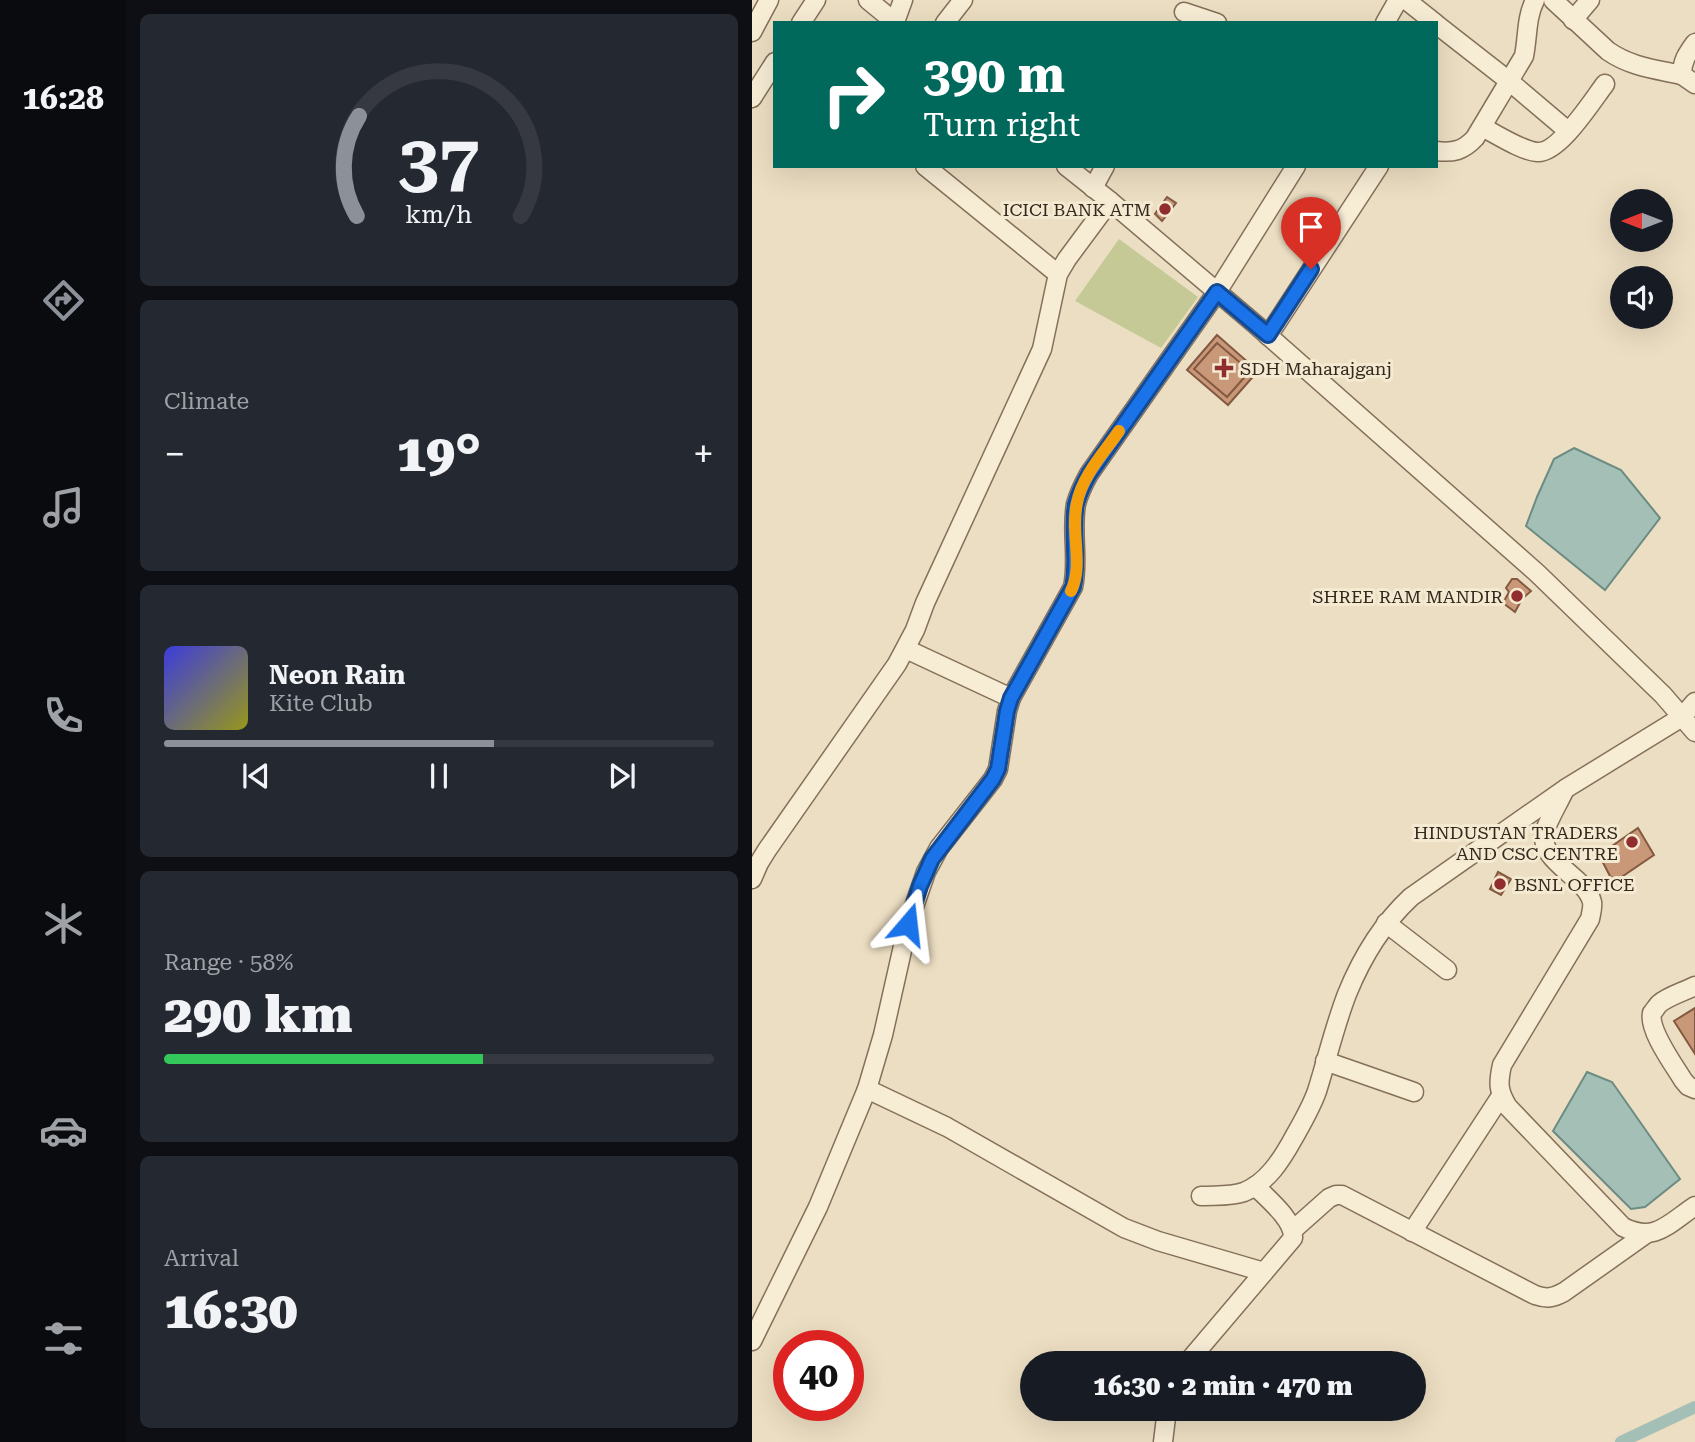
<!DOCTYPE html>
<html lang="en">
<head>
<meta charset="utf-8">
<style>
	body { margin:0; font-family:"Roboto Serif",serif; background:#242831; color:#f1f3f6; height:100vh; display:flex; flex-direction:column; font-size:26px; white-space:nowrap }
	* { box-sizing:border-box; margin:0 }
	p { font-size:23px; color:#9ea1a6 }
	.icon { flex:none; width:38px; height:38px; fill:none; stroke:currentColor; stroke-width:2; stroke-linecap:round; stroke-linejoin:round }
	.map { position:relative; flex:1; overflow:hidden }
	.panel { display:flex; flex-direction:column; gap:14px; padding:14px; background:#0d0f14; width:626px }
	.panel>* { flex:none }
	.hud { position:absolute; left:21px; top:21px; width:665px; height:147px; border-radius:0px; box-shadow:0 7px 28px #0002; background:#00695c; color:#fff; overflow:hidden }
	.needle { width:46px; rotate:270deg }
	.controls { position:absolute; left:858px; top:189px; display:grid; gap:14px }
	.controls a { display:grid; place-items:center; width:63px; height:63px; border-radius:50%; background:#171b24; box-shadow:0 7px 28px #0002; font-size:35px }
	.speed { position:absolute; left:21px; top:1330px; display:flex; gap:14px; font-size:35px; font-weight:700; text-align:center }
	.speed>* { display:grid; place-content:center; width:91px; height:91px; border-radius:50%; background:#171b24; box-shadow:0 7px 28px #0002; line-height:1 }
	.speed .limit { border:10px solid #d22; background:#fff; color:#111 }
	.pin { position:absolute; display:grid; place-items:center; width:60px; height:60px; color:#fff; margin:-72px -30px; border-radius:50% 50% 50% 0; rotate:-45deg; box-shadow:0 0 7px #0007 }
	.pin .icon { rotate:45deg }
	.me { position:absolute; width:77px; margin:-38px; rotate:17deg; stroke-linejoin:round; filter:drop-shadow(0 0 5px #0008) }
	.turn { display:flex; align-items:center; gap:24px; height:147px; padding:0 35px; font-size:32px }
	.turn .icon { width:91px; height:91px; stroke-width:2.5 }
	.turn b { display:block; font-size:49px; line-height:60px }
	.big { font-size:52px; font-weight:800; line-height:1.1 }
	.panel .widget { flex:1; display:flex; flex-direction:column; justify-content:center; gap:10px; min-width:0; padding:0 24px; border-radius:10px; background:#242831 }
	.panel .dial { align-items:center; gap:0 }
	.dial svg { height:182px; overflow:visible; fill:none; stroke:#363941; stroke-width:7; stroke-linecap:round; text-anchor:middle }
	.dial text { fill:#f1f3f6; stroke:none }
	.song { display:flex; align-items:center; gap:21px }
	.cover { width:84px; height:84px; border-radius:10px; background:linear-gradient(135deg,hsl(240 70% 55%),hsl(60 70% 35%)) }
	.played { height:7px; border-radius:4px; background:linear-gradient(90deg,#8c9099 60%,#363941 60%) }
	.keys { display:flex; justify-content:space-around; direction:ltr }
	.heat { display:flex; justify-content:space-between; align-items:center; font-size:38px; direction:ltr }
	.charge { height:10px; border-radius:5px; background:linear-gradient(90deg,#34c759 58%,#363941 0) }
	.trip { position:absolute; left:268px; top:1351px; width:406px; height:70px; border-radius:35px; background:#171b24; box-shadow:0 7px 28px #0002; font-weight:800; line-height:70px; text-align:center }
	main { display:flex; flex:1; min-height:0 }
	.tabs { display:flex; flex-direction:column; width:126px; justify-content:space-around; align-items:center; background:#090b0e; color:#9ea1a6 }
	.tabs .icon { width:49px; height:49px }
	.tabs .current { color:#8c9099 }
	.tabs b { font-size:32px; color:#f1f3f6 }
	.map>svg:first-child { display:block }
	.green { fill:#c5c996 }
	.water { fill:#a4bfb6; stroke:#6c8c83; stroke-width:2 }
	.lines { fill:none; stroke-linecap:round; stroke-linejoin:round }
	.canal { stroke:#a4bfb6; stroke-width:12 }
	.building { fill:#c99879; stroke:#835941; stroke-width:2 }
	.minor-casing { stroke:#85705a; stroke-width:21 }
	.minor { stroke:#f7ecd4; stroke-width:18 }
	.route-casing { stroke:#114b97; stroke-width:18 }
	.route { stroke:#1a73e8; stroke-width:12 }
	.slow { stroke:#f59e0b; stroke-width:12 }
	.poi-dot { fill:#912c2f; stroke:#f4e9d1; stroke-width:2.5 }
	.labels { text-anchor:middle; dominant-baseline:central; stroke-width:6; stroke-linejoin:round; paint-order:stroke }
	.poi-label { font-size:18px; fill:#35281d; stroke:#f4e9d1; text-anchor:end }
</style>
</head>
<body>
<main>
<nav class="tabs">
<b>16:28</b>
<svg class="icon current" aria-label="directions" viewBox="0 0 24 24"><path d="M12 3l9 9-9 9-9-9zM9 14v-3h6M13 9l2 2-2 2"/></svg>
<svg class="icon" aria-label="music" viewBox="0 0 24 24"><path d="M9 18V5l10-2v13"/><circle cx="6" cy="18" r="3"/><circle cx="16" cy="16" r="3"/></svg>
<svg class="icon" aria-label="phone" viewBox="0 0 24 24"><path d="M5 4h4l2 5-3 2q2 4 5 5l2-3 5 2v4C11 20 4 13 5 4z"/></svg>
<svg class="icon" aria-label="climate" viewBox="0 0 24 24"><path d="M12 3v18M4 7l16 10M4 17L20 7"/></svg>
<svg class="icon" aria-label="car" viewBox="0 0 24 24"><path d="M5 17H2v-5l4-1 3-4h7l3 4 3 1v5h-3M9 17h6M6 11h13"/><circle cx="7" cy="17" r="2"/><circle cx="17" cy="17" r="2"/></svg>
<svg class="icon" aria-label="filters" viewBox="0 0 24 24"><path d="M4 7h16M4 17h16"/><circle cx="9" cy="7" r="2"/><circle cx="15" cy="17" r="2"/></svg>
</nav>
<section class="panel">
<div class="widget dial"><svg viewBox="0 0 100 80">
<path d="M14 69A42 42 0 1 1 86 69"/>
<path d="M14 69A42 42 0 0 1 15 25" stroke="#8c9099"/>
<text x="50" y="56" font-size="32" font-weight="700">37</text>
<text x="50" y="72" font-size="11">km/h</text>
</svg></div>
<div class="widget"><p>Climate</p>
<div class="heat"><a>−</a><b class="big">19°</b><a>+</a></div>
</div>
<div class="widget">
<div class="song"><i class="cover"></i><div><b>Neon Rain</b><p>Kite Club</p></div></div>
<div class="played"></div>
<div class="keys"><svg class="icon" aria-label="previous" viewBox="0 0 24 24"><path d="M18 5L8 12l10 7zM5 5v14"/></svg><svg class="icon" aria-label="pause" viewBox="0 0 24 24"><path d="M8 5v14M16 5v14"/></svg><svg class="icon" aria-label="next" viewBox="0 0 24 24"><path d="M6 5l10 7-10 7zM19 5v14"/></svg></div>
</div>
<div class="widget"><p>Range · 58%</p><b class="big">290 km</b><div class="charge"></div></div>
<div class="widget"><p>Arrival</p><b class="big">16:30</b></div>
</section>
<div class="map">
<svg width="943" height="1442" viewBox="0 0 943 1442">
	<rect width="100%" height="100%" fill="#ecdec2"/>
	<path class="green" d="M367 239 446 297 409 348 323 301Z"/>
	<g class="water">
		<path d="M822 448 869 470 908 518 853 590 774 526 785 497 802 459Z"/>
		<path d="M835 1072 860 1082 928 1179 893 1207 879 1209 801 1131Z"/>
	</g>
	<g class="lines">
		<path class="canal" d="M869 1442 943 1407"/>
	</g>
	<g class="building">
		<path d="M415 197 424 203 410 221 403 214Z"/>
		<path d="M465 335 506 371 476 405 435 370Z"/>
		<path d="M465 343 498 371 475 397 442 369Z"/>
		<path d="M760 579H765L779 591 770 599 763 612 751 603 757 592 754 588Z"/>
		<path d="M886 828 902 855 865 880 858 876 847 855Z"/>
		<path d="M746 872 759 879 749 895 738 889Z"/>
		<path d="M943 1008V1054L922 1021Z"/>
	</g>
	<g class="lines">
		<defs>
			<g id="minor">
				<path d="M116 0 144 23"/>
				<path d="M654 0 683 23"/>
				<path d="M801 0 856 51C879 67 903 69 930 75"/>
				<path d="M432 12 465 23"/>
				<path d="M821 20 838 0"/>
				<path d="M143 22 151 0"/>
				<path d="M49 23 64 0"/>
				<path d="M193 23 211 0"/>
				<path d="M633 23 646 0"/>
				<path d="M684 24 757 81 816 131"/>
				<path d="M0 32 17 0"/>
				<path d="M943 43C935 54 930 61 930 75L943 84"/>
				<path d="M0 98 23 62"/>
				<path d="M730 127C744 134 770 151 785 152 807 154 840 101 853 84"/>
				<path d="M684 151C701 153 711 151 723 138L772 56C776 36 774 18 783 0"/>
				<path d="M173 166 306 274"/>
				<path d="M314 166 358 201 503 324 785 573 911 695 943 732"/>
				<path d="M341 188 353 166"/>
				<path d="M516 336 627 166"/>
				<path d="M154 649 259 698"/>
				<path d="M812 791C806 804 797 818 793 831 785 862 834 876 840 902 841 907 839 914 838 919L750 1065C746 1083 746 1091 756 1107L871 1227C903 1243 916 1224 943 1206"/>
				<path d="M0 879 7 863 15 850 145 664 163 630 173 603 290 349 306 274 315 259 358 201"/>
				<path d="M634 923 695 970"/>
				<path d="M943 986C931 992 916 996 907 1004 906 1005 901 1012 900 1013 896 1030 922 1065 931 1080L936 1086 943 1089"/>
				<path d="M573 1061 662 1092"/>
				<path d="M115 1089 195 1127 372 1228 406 1241 512 1272"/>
				<path d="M449 1196C463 1195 478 1197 492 1192 515 1183 530 1159 541 1139 550 1123 559 1108 565 1091 575 1059 583 1025 595 994 610 957 630 924 659 897L813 789 930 717 943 702"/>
				<path d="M541 1230 577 1198 584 1195H590L783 1295C795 1299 801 1298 812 1292L894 1234"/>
				<path d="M660 1232 749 1096"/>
				<path d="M0 1341 66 1207 115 1089 131 1035 156 924 174 872 187 848 241 779 246 769 255 711 259 698 321 587C327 560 319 531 324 504 327 493 332 483 337 474L465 292 544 166"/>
				<path d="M435 1363 541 1238C542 1220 516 1199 503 1186"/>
				<path d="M411 1442 415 1409"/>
			</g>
		</defs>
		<use href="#minor" class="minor-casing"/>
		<use href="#minor" class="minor"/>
	</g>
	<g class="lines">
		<defs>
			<path id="route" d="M156 924 168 886 180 859 241 779 246 769 255 711 259 698 321 587C327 560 319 531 324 504 327 493 332 483 337 474L465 292 516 335 559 269"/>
		</defs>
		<use href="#route" class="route-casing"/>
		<use href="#route" class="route"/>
		<path class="slow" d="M319 591C332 565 318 532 325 503 330 476 352 453 367 431"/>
	</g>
	<g class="poi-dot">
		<circle cx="413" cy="209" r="7"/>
		<path d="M468.5 357.5h7v7h7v7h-7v7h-7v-7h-7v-7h7z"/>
		<circle cx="765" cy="596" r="7"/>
		<circle cx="880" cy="842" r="7"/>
		<circle cx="748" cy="884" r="7"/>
	</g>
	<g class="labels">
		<g class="poi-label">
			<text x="399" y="209">ICICI BANK ATM</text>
			<text x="488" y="368" text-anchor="start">SDH Maharajganj</text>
			<text x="751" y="596">SHREE RAM MANDIR</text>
			<text x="866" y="832">HINDUSTAN TRADERS<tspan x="866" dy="21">AND CSC CENTRE</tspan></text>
			<text x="762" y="884" text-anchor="start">BSNL OFFICE</text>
		</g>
	</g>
</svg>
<div class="controls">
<a><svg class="needle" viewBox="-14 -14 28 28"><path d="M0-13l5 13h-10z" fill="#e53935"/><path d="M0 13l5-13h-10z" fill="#9ea1a6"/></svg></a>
<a><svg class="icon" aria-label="sound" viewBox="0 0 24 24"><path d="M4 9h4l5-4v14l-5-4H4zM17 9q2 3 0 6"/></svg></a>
</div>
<div class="speed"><div class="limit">40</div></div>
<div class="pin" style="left:559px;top:269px;background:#d93025"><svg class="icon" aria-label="arrive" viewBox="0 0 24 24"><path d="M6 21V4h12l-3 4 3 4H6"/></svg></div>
<svg class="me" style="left:156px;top:924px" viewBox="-20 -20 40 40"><path d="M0-17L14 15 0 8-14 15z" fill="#1a73e8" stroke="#fff" stroke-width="4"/></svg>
<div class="trip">16:30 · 2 min · 470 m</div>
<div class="hud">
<div class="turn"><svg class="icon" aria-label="right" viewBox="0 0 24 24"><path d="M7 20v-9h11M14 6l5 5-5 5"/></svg><div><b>390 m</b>Turn right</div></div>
</div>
</div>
</main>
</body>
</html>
